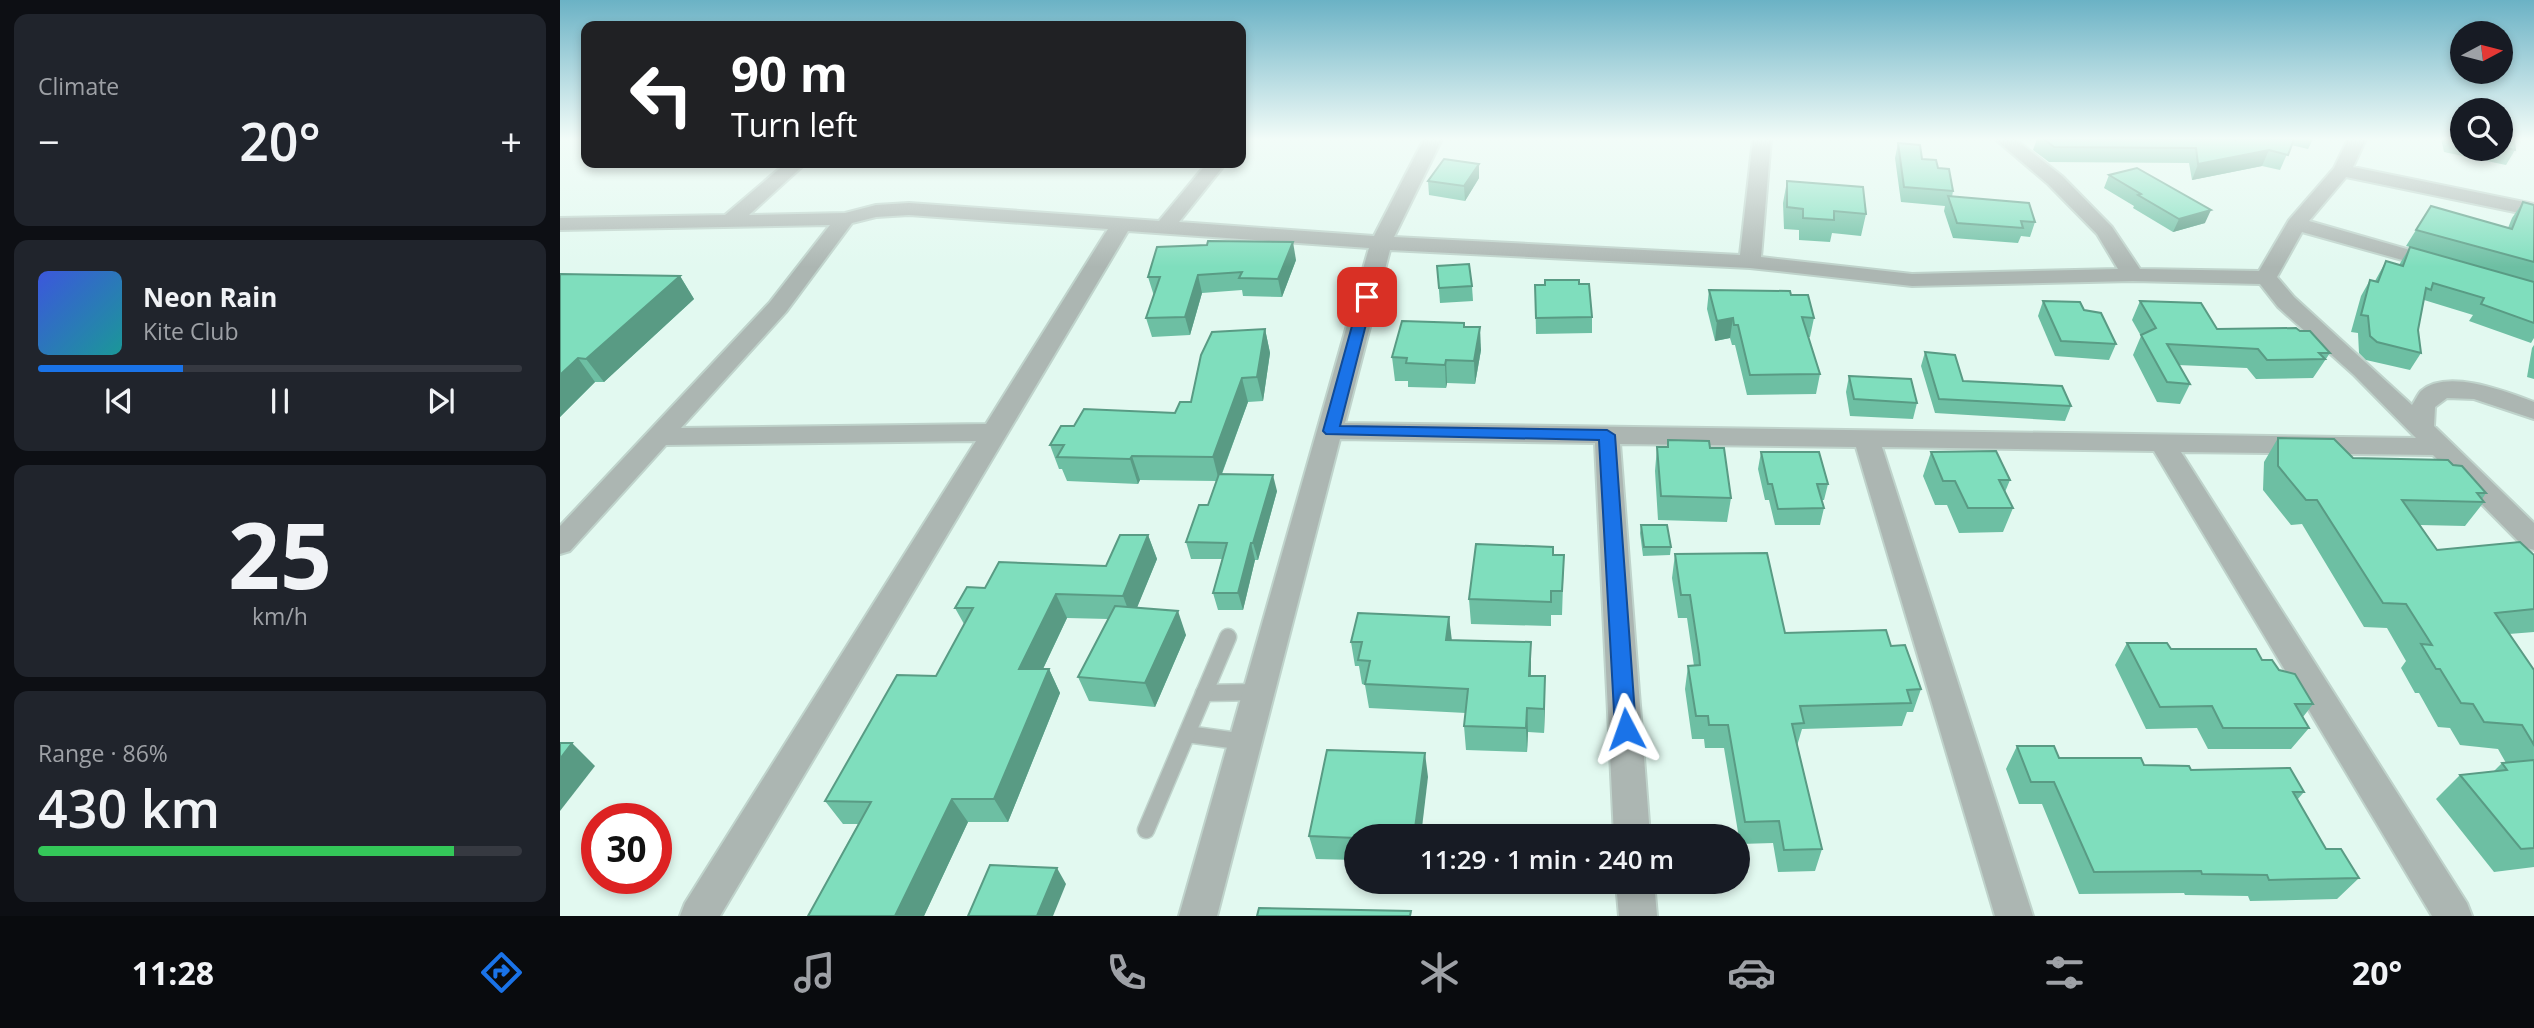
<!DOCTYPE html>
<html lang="en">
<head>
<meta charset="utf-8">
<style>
	body { margin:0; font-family:"Open Sans",sans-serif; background:#20242c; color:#f1f3f6; height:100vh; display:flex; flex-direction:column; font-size:26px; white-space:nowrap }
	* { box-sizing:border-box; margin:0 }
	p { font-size:23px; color:#9ea1a6 }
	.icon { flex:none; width:38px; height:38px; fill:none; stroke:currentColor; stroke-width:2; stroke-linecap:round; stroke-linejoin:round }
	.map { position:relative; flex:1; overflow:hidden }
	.side { display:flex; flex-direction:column; gap:14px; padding:14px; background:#0d0f14; width:560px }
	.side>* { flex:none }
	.top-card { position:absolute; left:21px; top:21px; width:665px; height:147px; border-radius:14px; box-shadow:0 4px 10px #0003; background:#202124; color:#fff; overflow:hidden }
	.needle { width:46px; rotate:83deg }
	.fabs { position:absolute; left:1890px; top:21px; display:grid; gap:14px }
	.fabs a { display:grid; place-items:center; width:63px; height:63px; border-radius:50%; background:#171b24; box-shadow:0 4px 10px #0003; font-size:35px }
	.speed { position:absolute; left:21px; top:803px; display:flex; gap:14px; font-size:35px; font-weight:700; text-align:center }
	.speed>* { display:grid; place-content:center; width:91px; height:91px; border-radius:50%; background:#171b24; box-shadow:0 4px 10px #0003; line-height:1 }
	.speed .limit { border:10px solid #d22; background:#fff; color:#111 }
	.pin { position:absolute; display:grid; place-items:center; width:60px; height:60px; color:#fff; margin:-30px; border-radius:14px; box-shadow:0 4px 10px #0006 }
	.me { position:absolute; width:77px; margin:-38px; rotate:356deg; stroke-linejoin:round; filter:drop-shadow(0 0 5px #0008) }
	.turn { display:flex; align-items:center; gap:24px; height:147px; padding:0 35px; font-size:32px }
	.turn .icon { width:91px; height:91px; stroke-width:2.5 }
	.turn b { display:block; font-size:49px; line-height:60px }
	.big { font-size:52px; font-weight:600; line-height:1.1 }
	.side .widget { flex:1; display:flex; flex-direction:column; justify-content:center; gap:10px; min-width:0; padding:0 24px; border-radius:14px; background:#20242c }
	.side .dial { align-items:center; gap:0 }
	.dial b { font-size:91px; line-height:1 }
	.song { display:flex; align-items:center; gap:21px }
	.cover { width:84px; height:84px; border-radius:10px; background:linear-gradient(135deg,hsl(230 70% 55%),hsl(180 70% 35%)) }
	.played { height:7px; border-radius:4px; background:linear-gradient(90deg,#1a73e8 30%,#363941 30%) }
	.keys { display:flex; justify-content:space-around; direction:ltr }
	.heat { display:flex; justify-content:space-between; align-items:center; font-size:38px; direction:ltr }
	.charge { height:10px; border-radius:5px; background:linear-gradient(90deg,#34c759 86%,#363941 0) }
	.trip { position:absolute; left:784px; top:824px; width:406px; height:70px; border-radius:35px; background:#171b24; box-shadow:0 4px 10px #0003; font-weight:600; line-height:70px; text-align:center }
	.tabs { display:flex; height:112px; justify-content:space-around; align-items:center; background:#090b0e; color:#9ea1a6 }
	.tabs .icon { width:49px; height:49px }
	.tabs .current { color:#1a73e8 }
	.tabs b { font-size:32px; color:#f1f3f6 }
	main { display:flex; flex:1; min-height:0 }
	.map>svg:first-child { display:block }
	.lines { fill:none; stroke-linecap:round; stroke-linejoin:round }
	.service-casing { stroke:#bfd3cb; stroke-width:19 }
	.minor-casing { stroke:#bfd3cb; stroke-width:4 }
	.service { stroke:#acb6b2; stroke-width:16 }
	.minor { fill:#acb6b2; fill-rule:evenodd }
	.wall { fill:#6dbfa3 }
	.shaded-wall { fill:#599b84 }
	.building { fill:#7fdebd; stroke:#599b84; stroke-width:2 }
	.route { fill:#1a73e8; stroke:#114b97; stroke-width:2 }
</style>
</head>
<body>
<main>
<section class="side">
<div class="widget"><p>Climate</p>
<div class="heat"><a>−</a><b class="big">20°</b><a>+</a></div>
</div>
<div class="widget">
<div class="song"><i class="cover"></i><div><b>Neon Rain</b><p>Kite Club</p></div></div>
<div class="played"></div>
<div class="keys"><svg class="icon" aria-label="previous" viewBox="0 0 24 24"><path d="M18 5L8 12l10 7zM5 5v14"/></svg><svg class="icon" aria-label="pause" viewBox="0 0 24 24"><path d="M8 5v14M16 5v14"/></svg><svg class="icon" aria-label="next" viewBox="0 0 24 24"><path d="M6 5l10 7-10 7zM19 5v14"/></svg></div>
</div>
<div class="widget dial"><b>25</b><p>km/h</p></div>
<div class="widget"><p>Range · 86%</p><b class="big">430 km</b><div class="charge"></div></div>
</section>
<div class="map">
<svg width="1974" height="916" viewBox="0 0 1974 916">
	<rect width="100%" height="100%" fill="#e2f9f0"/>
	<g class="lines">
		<defs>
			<g id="service">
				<path d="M644 693 700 692"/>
				<path d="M627 734 685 742"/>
				<path d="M586 830 668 637"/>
			</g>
			<g id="minor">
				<path d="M864 139H882L834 237 1180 255 1193 139H1211L1201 257 1352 274 1558 269 1537 234 1488 184 1435 139H1455L1502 176 1552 227 1580 269 1699 271 1729 220 1774 168 1788 139H1806L1793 167 1974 204V216L1786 177 1749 221 1885 260 1889 264 1885 268 1878 270 1742 232 1717 277 1734 297 1852 405C1855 401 1858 394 1861 391 1887 368 1947 392 1974 402V419L1914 399 1887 398 1875 407 1874 426 1974 523V550L1964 547 1873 455 1621 452 1907 903 1912 916H1872L1594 451 1322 447 1473 916H1435L1296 447 1060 444 1090 836H1054L1035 443 780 439 657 916H619L809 248 568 231 160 916H120L125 903 416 441 106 445 10 551 0 554V526L210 302 270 225 0 230V218L165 215 226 163H246L189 215 285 213 316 205 349 203 599 221 647 163H666L619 222 814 236ZM349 215 548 229 426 424 121 428 226 312 292 223 316 217ZM830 250 1190 268 1352 286 1573 281 1700 284 1718 307 1794 375 1856 438 785 423Z"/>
				<path d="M1056 882H1094L1097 916H1059Z"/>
			</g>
		</defs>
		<use href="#service" class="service-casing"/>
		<use href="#minor" class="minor-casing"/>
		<use href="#service" class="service"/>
		<use href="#minor" class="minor"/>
	</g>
	<g class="wall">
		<path d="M1477 139H1673L1675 140V139H1753L1748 149 1731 145 1720 170 1702 166 1632 180 1629 163 1489 162 1473 150Z"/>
		<path d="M1881 139H1902V149H1941V139L1955 150 1946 165 1884 152Z"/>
		<path d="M1338 143 1362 159 1378 168 1393 191 1392 197 1475 222 1470 237 1461 236 1458 243 1393 238 1384 211 1385 206 1341 202 1335 158Z"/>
		<path d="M1549 175 1645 223 1613 232 1573 208 1574 206 1544 188Z"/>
		<path d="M919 178 905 201 869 195 868 181Z"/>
		<path d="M1227 181 1306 214 1301 236 1272 233 1270 242 1239 240V230L1224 229 1223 203Z"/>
		<path d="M1963 202 1974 205V338L1971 343 1909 321 1913 315 1864 300 1863 303 1858 330 1861 353 1850 370 1806 360 1799 353 1798 333 1791 332 1801 296 1810 280 1815 281 1826 261 1839 265 1850 247 1846 246 1871 206 1948 228 1952 218Z"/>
		<path d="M736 260 722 297 683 296 682 290 642 293 630 335 592 337 586 318 594 296 588 277Z"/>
		<path d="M877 266 912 286 913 301 880 303Z"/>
		<path d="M0 274 120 276 134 299 44 382H35L0 417Z"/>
		<path d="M1019 284 1032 317V333L976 334 975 285Z"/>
		<path d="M1149 290 1231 295 1254 318 1250 337H1248L1260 374 1256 394 1187 395 1175 345H1172L1170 338 1155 341 1147 309Z"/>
		<path d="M1483 301 1524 310 1556 344 1549 360 1495 356 1478 316Z"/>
		<path d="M1580 301 1657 329 1740 331 1770 353 1753 378 1696 379 1687 368 1618 365 1630 384 1620 404 1597 402 1573 355 1581 336 1572 320Z"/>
		<path d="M905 327 921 350 915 384 887 383 886 388 848 387V381H835L832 357Z"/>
		<path d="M705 329 710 353 703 401 688 402 662 474 717 491 698 560H695L683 610H658L653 593 662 559H631L626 542 648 505 656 481 580 480 578 484 507 481 502 469H499L490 445 615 413 631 402Z"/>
		<path d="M1974 345V379L1967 377 1972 348Z"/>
		<path d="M1365 352 1403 381 1511 406 1505 421 1375 413 1361 366Z"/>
		<path d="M1289 376 1357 403 1353 419 1290 416 1286 392Z"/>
		<path d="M1718 438 1793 458 1893 465 1926 493 1922 499 1924 502 1905 526 1860 525 1877 550 1974 555V632L1949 634 1974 670V867L1934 872 1876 799 1900 775 1933 772 1942 763H1946L1938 749 1900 745 1890 728 1878 727 1859 693H1855L1841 668 1846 661 1827 628 1804 627 1742 524 1731 525 1703 490 1704 462Z"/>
		<path d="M1108 440 1150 448 1171 498 1167 522 1098 520 1095 471 1097 447H1107Z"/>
		<path d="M1201 452 1268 484 1264 500H1262L1264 508 1260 525H1215L1209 500H1205L1198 469Z"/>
		<path d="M1371 452 1450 480 1445 492 1453 508 1443 532 1399 533 1387 505H1375L1363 476Z"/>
		<path d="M1081 525 1111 547 1110 555 1083 556 1080 533Z"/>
		<path d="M588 535 597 559 577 607 626 635 595 707 529 701 518 677 548 619 507 618 483 669H489L500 693 448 822H408L364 916H248L298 824H283L265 801 376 676 404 624 395 608 425 588 546 566Z"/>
		<path d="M1115 554 1225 633 1331 646 1361 689 1353 712H1347L1342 726 1242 729 1237 746 1262 849 1255 871 1218 872 1213 843 1180 844 1164 748H1145L1144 739H1132L1125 689 1128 666H1134L1127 618H1118L1112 578Z"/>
		<path d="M993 555H1004L1002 615H991V626L911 624 909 599Z"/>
		<path d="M889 617 891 640 971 666V676L985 701 984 733 968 732 967 752 906 750 904 726 906 713 809 708 805 685 802 684 799 666H795L791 642Z"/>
		<path d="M1567 643 1611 649 1702 660 1719 670 1753 704 1743 717 1749 728 1731 749H1648L1637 728 1586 729 1555 665Z"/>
		<path d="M1457 746 1499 758 1631 770 1744 792 1737 800 1766 849 1799 878 1777 899 1690 901 1688 896 1625 895 1624 893 1519 894 1482 804H1459L1446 769Z"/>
		<path d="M868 777 796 836V860L756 859 749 836Z"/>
	</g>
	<g class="shaded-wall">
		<path d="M1709 150 1702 166 1632 180 1638 164Z"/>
		<path d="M919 164V178L905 201 904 186Z"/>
		<path d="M1651 210 1645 223 1613 232 1619 219Z"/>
		<path d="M733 242 736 260 722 297 718 279Z"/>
		<path d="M638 275 642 293 630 335 625 317Z"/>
		<path d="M120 276 134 299 44 382 26 359Z"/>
		<path d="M1173 318 1170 338 1155 341 1157 321Z"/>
		<path d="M920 327 921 350 915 384 914 361Z"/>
		<path d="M705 329 710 353 703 401 697 377Z"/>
		<path d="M18 358 35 382 0 417V375Z"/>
		<path d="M886 360 887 383 886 388 885 365Z"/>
		<path d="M682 378 688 402 659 481 653 457Z"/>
		<path d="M572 456 580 480 578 484 570 459Z"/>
		<path d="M713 475 717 491 698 560 693 543Z"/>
		<path d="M588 535 597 559 572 620 563 596Z"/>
		<path d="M691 543 695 560 683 610 678 593Z"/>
		<path d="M496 594 507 618 472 692 459 669Z"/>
		<path d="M618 611 626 635 595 707 585 683Z"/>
		<path d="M889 617 892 641 886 640Z"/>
		<path d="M971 642V666L969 700V676Z"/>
		<path d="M489 669 500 693 448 822 434 799Z"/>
		<path d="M985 676V701L984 733V709Z"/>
		<path d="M967 708 968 732 967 752 966 728Z"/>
		<path d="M12 743 35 766 0 811V759Z"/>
		<path d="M865 753 868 777 861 836H854Z"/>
		<path d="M392 799 408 822 364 916H335Z"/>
		<path d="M497 868 506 884 493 916H477Z"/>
	</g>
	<g class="building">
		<path d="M1484 139H1673L1675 140V139H1734L1728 155 1709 150 1638 164 1636 148 1494 147Z"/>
		<path d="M1941 139H1954L1955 150 1941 147Z"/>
		<path d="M1338 143 1360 145 1362 159 1376 160 1378 168 1389 169 1393 191 1344 187Z"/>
		<path d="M884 159 919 164 904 186 868 181Z"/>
		<path d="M1577 168 1651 210 1619 219 1578 195 1581 194 1549 175Z"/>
		<path d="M1227 181 1303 187 1306 214 1274 211V220L1243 218V209L1227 207Z"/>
		<path d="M1388 196 1469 203 1475 222 1461 221 1463 228 1397 223Z"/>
		<path d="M1963 202 1974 205V262L1856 230 1871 206 1952 229Z"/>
		<path d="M648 241 733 242 718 279 679 278 682 272 638 275 625 317 586 318 600 277H588L597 247 647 245Z"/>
		<path d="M1850 247 1974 282V323L1921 304 1924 298 1873 283 1871 290 1866 288 1858 330 1861 353 1817 342 1810 336 1808 316 1801 315 1810 280 1818 282 1826 261 1843 266Z"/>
		<path d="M909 264 912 286 879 288 877 266Z"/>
		<path d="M0 274 120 276 26 359 18 358 0 375Z"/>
		<path d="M985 280H1019V284H1029L1032 317 976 318 975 285H985Z"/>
		<path d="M1149 290 1230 291 1231 295H1248L1254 318 1242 317 1260 374 1190 375 1178 325H1174L1173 318 1157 321Z"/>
		<path d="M1483 301 1520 302 1524 310 1541 313 1556 344 1501 341Z"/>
		<path d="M1580 301 1641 303 1657 329 1736 328 1740 331H1750L1770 353H1759L1765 359 1707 360 1698 349 1607 344 1630 384 1607 382 1581 335 1596 328Z"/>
		<path d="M842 321 904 323V327H920L914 361 886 360 885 365 846 363 847 358 832 357Z"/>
		<path d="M705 329 697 377 682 378 653 457 572 456 570 459 497 457 504 445H490L501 426H514L524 409 615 413 620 402H631L641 355 652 332Z"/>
		<path d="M1365 352 1395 355 1403 381 1502 386 1511 406 1379 399Z"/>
		<path d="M1289 376 1351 379 1357 403 1294 399Z"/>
		<path d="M1718 438 1774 439 1793 458 1888 460 1893 465 1902 466 1926 493H1917L1924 502 1842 500 1877 550 1960 542 1974 555V609L1935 613 1974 670V745L1962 725 1924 722 1913 704 1901 703 1880 669H1876L1861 644 1872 645 1846 604 1823 603 1757 500H1746L1718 466Z"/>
		<path d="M1108 440 1149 441 1150 448H1164L1171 498 1101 496 1097 447H1108Z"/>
		<path d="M1436 451 1450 480H1439L1453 508H1408L1395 481H1383L1371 452Z"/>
		<path d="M1201 452H1259L1268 484H1257L1264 508 1218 509 1212 484H1208Z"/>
		<path d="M659 474 713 475 693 543H691L678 593H653L667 543 626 542 639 505H648Z"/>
		<path d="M1081 525H1107L1111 547H1084Z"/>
		<path d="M560 535H588L563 596 496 594 459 669H489L434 799H392L335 916H248L311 802 265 801 337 675 376 676 413 608H395L407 587 425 588 439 562 546 566Z"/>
		<path d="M916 544 993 547V555H1004L1002 591H991V602L909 599Z"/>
		<path d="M1207 553 1225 633 1326 630 1331 646 1345 645 1361 689 1347 690 1351 703 1240 706 1244 723 1232 724 1262 849 1224 850 1219 821 1185 822 1168 725H1149L1148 716H1136L1128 666 1140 665 1139 654 1130 595H1121L1115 554Z"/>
		<path d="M555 606 618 611 585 683 518 677Z"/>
		<path d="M798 613 889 617 886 640 971 642 969 676H985L984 709 967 708 966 728 904 726 908 689 805 684 810 661 798 660 802 642H791Z"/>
		<path d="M1567 643H1607L1611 649H1696L1702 660H1712L1719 670 1735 674 1753 704H1735L1749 728H1663L1652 706 1600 707Z"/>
		<path d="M0 743H12L0 759Z"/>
		<path d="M1457 746H1494L1499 758H1581L1584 765 1629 766 1631 770 1730 768 1744 792H1733L1766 849H1781L1799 878 1709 880 1707 875 1642 874 1641 871 1534 872 1494 782H1471Z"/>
		<path d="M767 750 865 753 854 836H796V838L749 836Z"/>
		<path d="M1974 760V848L1961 849 1900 775 1947 770 1942 763Z"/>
		<path d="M430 865 497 868 477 916H408Z"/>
		<path d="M699 908 851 911 850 916H697Z"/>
	</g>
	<linearGradient id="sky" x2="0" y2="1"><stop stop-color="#6bb2c5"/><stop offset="0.52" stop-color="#f2fcf8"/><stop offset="1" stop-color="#f2fcf8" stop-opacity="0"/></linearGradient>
	<rect width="1974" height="267" fill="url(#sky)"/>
	<path class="route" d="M807 293 813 297 780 426 1047 430 1055 435 1076 729 1073 736 1066 738 1058 736 1055 729 1039 440 766 434 763 431 800 297Z"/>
</svg>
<div class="fabs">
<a><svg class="needle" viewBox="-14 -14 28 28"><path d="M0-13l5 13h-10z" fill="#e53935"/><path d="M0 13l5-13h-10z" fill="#9ea1a6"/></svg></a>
<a><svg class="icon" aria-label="search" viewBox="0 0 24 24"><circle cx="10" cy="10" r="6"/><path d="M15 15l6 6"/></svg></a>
</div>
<div class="speed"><div class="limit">30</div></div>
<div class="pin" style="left:807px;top:297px;background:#d93025"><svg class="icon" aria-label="arrive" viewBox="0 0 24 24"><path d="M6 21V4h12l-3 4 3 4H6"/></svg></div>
<svg class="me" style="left:1066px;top:729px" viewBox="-20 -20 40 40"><path d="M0-17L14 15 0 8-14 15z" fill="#1a73e8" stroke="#fff" stroke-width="4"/></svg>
<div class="trip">11:29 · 1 min · 240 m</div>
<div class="top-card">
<div class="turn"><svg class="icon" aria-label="left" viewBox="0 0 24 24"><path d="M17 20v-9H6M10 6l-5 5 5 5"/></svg><div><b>90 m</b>Turn left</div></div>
</div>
</div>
</main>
<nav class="tabs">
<b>11:28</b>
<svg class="icon current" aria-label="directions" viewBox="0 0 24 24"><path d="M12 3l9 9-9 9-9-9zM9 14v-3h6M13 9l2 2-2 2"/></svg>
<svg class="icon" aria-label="music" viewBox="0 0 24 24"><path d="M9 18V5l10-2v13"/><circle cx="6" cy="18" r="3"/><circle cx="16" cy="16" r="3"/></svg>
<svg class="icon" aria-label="phone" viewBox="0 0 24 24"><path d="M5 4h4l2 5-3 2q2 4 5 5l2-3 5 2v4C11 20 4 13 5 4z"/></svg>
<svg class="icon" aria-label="climate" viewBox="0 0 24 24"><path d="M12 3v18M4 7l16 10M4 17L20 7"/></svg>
<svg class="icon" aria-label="car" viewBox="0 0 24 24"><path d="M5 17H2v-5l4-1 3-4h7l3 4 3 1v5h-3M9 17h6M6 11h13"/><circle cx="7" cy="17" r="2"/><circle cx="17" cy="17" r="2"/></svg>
<svg class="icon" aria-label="filters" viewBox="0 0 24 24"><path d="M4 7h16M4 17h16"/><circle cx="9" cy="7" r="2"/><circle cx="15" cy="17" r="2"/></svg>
<b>20°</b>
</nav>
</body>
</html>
